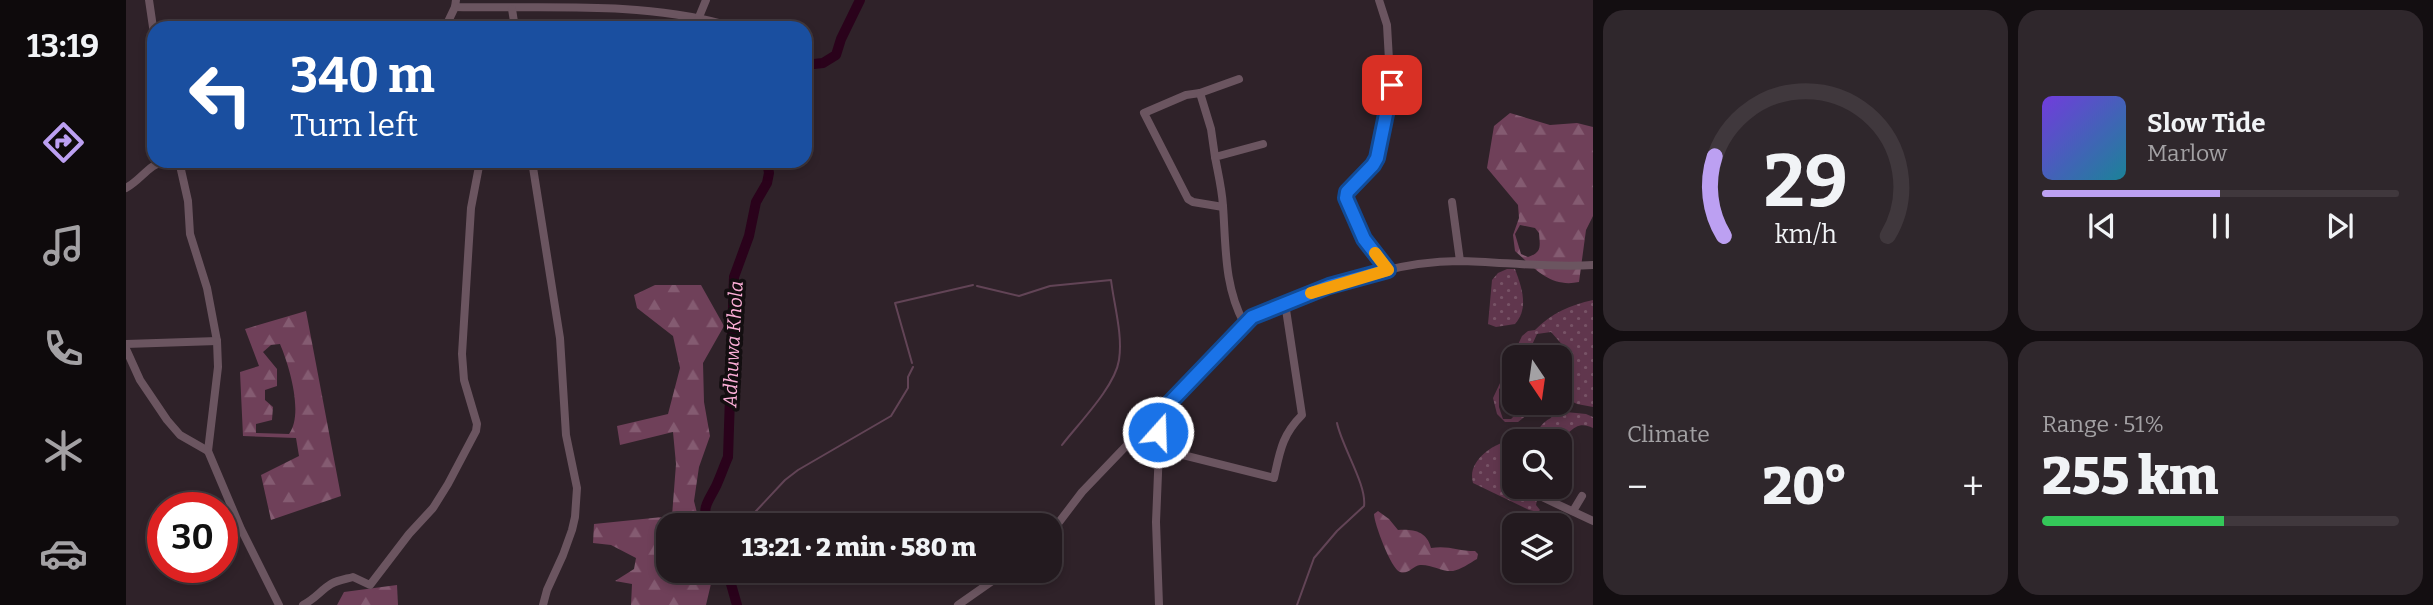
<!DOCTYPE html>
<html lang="en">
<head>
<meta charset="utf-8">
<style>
	body { margin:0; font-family:Bitter,serif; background:#2f272c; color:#f1f3f6; height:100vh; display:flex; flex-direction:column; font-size:26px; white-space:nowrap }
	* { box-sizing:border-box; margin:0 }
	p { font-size:23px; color:#a3a1a4 }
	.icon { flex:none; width:38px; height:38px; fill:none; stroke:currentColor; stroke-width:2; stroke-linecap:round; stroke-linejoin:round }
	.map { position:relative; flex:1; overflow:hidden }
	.side { display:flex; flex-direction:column; gap:10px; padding:10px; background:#130e11; width:840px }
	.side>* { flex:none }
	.hud { position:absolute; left:21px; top:21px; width:665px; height:147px; border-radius:21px; box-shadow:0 4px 10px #0003,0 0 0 2px #40383d; background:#1a4fa0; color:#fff; overflow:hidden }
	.needle { width:46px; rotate:167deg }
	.tools { position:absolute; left:1376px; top:345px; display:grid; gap:14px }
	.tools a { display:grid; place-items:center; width:70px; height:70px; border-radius:14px; background:#231a1f; box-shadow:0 4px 10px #0003,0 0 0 2px #40383d; font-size:35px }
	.speed { position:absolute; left:21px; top:492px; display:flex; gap:14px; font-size:35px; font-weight:700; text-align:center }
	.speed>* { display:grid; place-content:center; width:91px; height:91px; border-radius:50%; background:#231a1f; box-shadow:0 4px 10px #0003,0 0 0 2px #40383d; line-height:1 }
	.speed .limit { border:10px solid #d22; background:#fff; color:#111 }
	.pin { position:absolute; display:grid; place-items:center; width:60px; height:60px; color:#fff; margin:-30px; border-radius:14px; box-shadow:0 4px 10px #0006 }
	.me { position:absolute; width:77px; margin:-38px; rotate:20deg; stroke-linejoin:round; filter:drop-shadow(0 0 5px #0008) }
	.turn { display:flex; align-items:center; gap:24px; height:147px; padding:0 28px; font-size:32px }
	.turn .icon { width:91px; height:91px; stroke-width:2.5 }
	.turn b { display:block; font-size:49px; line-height:60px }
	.big { font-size:52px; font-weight:800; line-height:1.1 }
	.side .widget { flex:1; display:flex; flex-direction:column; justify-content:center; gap:10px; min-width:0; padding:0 24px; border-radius:21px; background:#2f272c }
	.side .dial { align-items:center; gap:0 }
	.dial svg { height:182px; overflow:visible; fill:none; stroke:#40383d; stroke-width:7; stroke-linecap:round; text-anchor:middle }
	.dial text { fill:#f1f3f6; stroke:none }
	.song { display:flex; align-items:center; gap:21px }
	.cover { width:84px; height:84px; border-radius:10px; background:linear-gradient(135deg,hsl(260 70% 55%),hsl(190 70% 35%)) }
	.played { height:7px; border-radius:4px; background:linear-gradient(90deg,#bca0f2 50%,#40383d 50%) }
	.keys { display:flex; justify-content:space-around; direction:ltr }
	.heat { display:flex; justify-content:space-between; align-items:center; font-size:38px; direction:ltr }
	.charge { height:10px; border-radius:5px; background:linear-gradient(90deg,#34c759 51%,#40383d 0) }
	.side .tiles { flex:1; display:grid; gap:10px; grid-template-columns:repeat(2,1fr) }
	.trip { position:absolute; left:530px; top:513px; width:406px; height:70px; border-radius:21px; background:#231a1f; box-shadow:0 4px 10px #0003,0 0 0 2px #40383d; font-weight:800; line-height:70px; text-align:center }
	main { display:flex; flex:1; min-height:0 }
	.menu { display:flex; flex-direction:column; width:126px; justify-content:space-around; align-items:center; background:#0e0a0c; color:#a3a1a4 }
	.menu .icon { width:49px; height:49px }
	.menu .selected { color:#bca0f2 }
	.menu b { font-size:32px; color:#f1f3f6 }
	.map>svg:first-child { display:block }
	.grass { fill:url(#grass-dots) }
	.forest { fill:url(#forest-firs); fill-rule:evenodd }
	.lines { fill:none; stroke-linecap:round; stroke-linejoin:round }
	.stream { stroke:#624456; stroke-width:2 }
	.river { stroke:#2a021b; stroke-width:10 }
	.minor { stroke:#6b5560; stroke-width:8 }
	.route-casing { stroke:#114b97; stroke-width:18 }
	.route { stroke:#1a73e8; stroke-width:12 }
	.slow { stroke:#f59e0b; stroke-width:12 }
	.labels { text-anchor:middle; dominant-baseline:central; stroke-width:7; stroke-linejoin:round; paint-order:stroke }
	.water-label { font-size:19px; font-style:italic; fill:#fdafd8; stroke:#130e10 }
</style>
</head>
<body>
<main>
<nav class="menu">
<b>13:19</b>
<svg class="icon selected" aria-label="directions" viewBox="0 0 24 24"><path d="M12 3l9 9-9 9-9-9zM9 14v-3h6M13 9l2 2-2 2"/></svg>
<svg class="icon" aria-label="music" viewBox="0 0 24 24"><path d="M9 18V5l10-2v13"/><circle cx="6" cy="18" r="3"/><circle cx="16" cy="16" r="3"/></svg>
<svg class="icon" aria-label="phone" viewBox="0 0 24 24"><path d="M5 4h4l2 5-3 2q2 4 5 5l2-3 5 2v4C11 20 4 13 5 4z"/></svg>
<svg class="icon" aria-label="climate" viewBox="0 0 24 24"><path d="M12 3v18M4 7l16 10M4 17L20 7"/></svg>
<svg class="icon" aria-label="car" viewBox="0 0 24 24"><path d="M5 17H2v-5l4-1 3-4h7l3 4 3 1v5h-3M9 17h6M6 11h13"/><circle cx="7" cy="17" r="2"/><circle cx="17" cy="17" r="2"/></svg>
</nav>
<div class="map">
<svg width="1467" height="605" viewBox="0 0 1467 605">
	<defs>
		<pattern id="grass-dots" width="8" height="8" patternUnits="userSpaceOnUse" patternTransform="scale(1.75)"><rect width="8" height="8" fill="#60364d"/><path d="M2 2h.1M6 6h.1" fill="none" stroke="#775366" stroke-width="1.8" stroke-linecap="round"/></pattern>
		<pattern id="forest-firs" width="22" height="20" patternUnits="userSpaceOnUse" patternTransform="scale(1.75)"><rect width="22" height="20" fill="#6f4059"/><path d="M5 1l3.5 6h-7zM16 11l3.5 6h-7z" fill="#845b71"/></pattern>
	</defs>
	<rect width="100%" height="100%" fill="#2f2229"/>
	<g class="grass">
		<path d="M1381 269H1389C1396 288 1403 308 1389 324L1370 327 1362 324 1366 280 1372 273Z"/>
		<path d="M1467 300V407L1451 404 1433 395V359L1437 358 1440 349 1425 332 1411 334 1406 345 1407 357H1388V388L1378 385 1373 389V407L1377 419H1385L1388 416 1389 403H1416L1392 422H1379L1371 414 1367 398 1396 336 1402 331 1409 330C1426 313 1444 305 1467 300Z"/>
		<path d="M1440 412 1460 414 1467 417V428C1456 423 1451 425 1442 433L1444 449 1448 458 1437 468H1433V441H1409C1412 423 1423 417 1440 412Z"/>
		<path d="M1381 441 1388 449V486L1422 487 1412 495 1410 505 1414 510 1412 512 1403 510 1347 483C1341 462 1364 446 1381 441Z"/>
	</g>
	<g class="forest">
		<path d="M1384 113 1424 125 1451 123 1467 127V216L1460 230 1453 282C1425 288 1409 269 1389 251L1387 235 1393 218 1392 205 1361 168 1368 126ZM1394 225 1409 228 1413 233C1414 247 1416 252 1402 257L1395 254 1389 234Z"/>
		<path d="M529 285H575L598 326 577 363 578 402 584 436 573 467 568 501 574 525H542V570L588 571 580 605H505L506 584 489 581 508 569 510 558 485 545 467 543 468 524 546 516 550 464 547 432 494 445 491 426 542 414 554 368 547 336 511 308 508 295Z"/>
		<path d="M180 311 215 496 145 520 135 475 173 456 170 438 117 436 114 372 133 366 119 329ZM154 344C163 365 178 414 163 434L130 433V424L146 420 147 407 139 400V390L151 386V369L137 352 145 345Z"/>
		<path d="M1252 511 1263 519 1272 530C1287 529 1301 531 1305 548 1322 545 1332 551 1349 551L1352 554 1351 559C1344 563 1334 570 1327 571 1316 572 1305 564 1294 565 1287 566 1282 575 1274 572 1265 569 1248 523 1248 514Z"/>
		<path d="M271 585 272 605H211L218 592Z"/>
	</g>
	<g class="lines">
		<g class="stream">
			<path d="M851 286 893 296 924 286 985 280C988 305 997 335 993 360 989 387 952 424 936 445"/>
			<path d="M786 363 769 303 847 285"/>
			<path d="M617 525 659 480 672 470 765 416 782 388V377L787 367"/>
			<path d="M1171 605 1188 558 1211 531 1238 506C1241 485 1216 447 1211 423"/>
		</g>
		<g class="river">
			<path d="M679 65 697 63 710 55 715 39 734 0"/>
			<path d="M587 525C571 510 584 500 591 484 595 475 598 466 602 457L608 277 623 236 630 202 641 183 643 173 641 161"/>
			<path d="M601 570 611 605"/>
		</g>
		<g class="minor">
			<path d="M23 0 28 34"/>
			<path d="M330 0 329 7C417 9 511 1 597 24L600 28"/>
			<path d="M1253 0 1261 25 1265 95 1247 165 1227 184 1221 192 1220 198 1238 239 1262 270"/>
			<path d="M386 9 389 28"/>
			<path d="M573 17 580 0"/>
			<path d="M319 28 329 7"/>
			<path d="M1074 93 1060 95 1018 113 1062 199 1067 202 1097 207"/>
			<path d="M1089 157 1085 129 1074 93 1113 79"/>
			<path d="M53 161 62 201 64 234 81 288 91 341 92 367 82 451"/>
			<path d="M406 161 434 338 440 435 451 488 449 517 446 530 437 555 421 590 417 605"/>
			<path d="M0 188C15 180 23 164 39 161"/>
			<path d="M1326 202 1334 261"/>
			<path d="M1118 323C1098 286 1100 247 1097 206 1096 189 1092 173 1089 157L1137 144"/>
			<path d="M0 344 91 341"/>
			<path d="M0 349 14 380 41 420 54 435 82 451 115 529 153 605"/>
			<path d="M1031 416 1033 449 1030 522 1033 605"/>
			<path d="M1033 449 1148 478C1154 451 1156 435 1176 415L1159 303"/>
			<path d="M1416 497 1467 521"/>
			<path d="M1447 511 1456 496"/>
			<path d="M924 534 956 492 1118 323C1134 311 1153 305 1171 298 1222 279 1278 261 1333 261 1378 262 1422 268 1467 265"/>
			<path d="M177 605C190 598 195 590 205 584 212 580 220 579 227 577L244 585 283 534 307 508 322 484 350 431 351 424 338 380 336 354 345 208 354 161"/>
			<path d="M832 605 882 570"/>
		</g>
	</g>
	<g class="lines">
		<defs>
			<path id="route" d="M1032 432 1031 416 1126 317 1203 286 1262 270 1238 239 1220 198 1221 192 1247 165 1251 158 1266 85"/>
		</defs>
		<use href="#route" class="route-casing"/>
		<use href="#route" class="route"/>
		<path class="slow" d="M1185 293 1262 270 1249 253"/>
	</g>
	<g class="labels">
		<g class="water-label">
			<text transform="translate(607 344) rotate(-87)">Adhuwa Khola</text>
		</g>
	</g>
</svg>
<div class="tools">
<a><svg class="needle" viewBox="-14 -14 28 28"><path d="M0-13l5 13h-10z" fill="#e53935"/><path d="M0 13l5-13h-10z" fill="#a3a1a4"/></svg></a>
<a><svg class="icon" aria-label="search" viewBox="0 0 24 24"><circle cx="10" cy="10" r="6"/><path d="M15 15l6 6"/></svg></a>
<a><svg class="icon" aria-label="layers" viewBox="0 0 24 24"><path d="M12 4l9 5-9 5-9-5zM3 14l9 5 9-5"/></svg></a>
</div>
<div class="speed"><div class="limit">30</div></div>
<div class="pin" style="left:1266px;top:85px;background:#d93025"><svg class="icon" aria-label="arrive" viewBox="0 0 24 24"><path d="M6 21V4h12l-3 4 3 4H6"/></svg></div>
<svg class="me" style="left:1032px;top:432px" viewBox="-20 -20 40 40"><circle r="17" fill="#1a73e8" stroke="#fff" stroke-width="3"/><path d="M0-11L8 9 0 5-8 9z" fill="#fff"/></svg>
<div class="trip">13:21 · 2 min · 580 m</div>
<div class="hud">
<div class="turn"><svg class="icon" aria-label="left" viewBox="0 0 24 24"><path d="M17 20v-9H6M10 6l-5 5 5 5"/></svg><div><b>340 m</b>Turn left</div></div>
</div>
</div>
<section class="side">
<div class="tiles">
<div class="widget dial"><svg viewBox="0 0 100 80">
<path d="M14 69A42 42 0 1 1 86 69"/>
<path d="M14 69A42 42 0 0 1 10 34" stroke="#bca0f2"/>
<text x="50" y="56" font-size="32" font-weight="700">29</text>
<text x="50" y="72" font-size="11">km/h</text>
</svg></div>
<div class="widget">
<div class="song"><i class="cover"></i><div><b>Slow Tide</b><p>Marlow</p></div></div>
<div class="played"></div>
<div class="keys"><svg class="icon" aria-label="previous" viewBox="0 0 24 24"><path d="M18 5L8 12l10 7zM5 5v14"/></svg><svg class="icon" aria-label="pause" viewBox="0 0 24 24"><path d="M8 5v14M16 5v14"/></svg><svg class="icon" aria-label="next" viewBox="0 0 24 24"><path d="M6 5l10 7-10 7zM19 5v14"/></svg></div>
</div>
<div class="widget"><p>Climate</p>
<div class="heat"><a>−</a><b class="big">20°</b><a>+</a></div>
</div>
<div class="widget"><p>Range · 51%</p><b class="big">255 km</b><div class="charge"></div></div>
</div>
</section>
</main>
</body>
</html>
